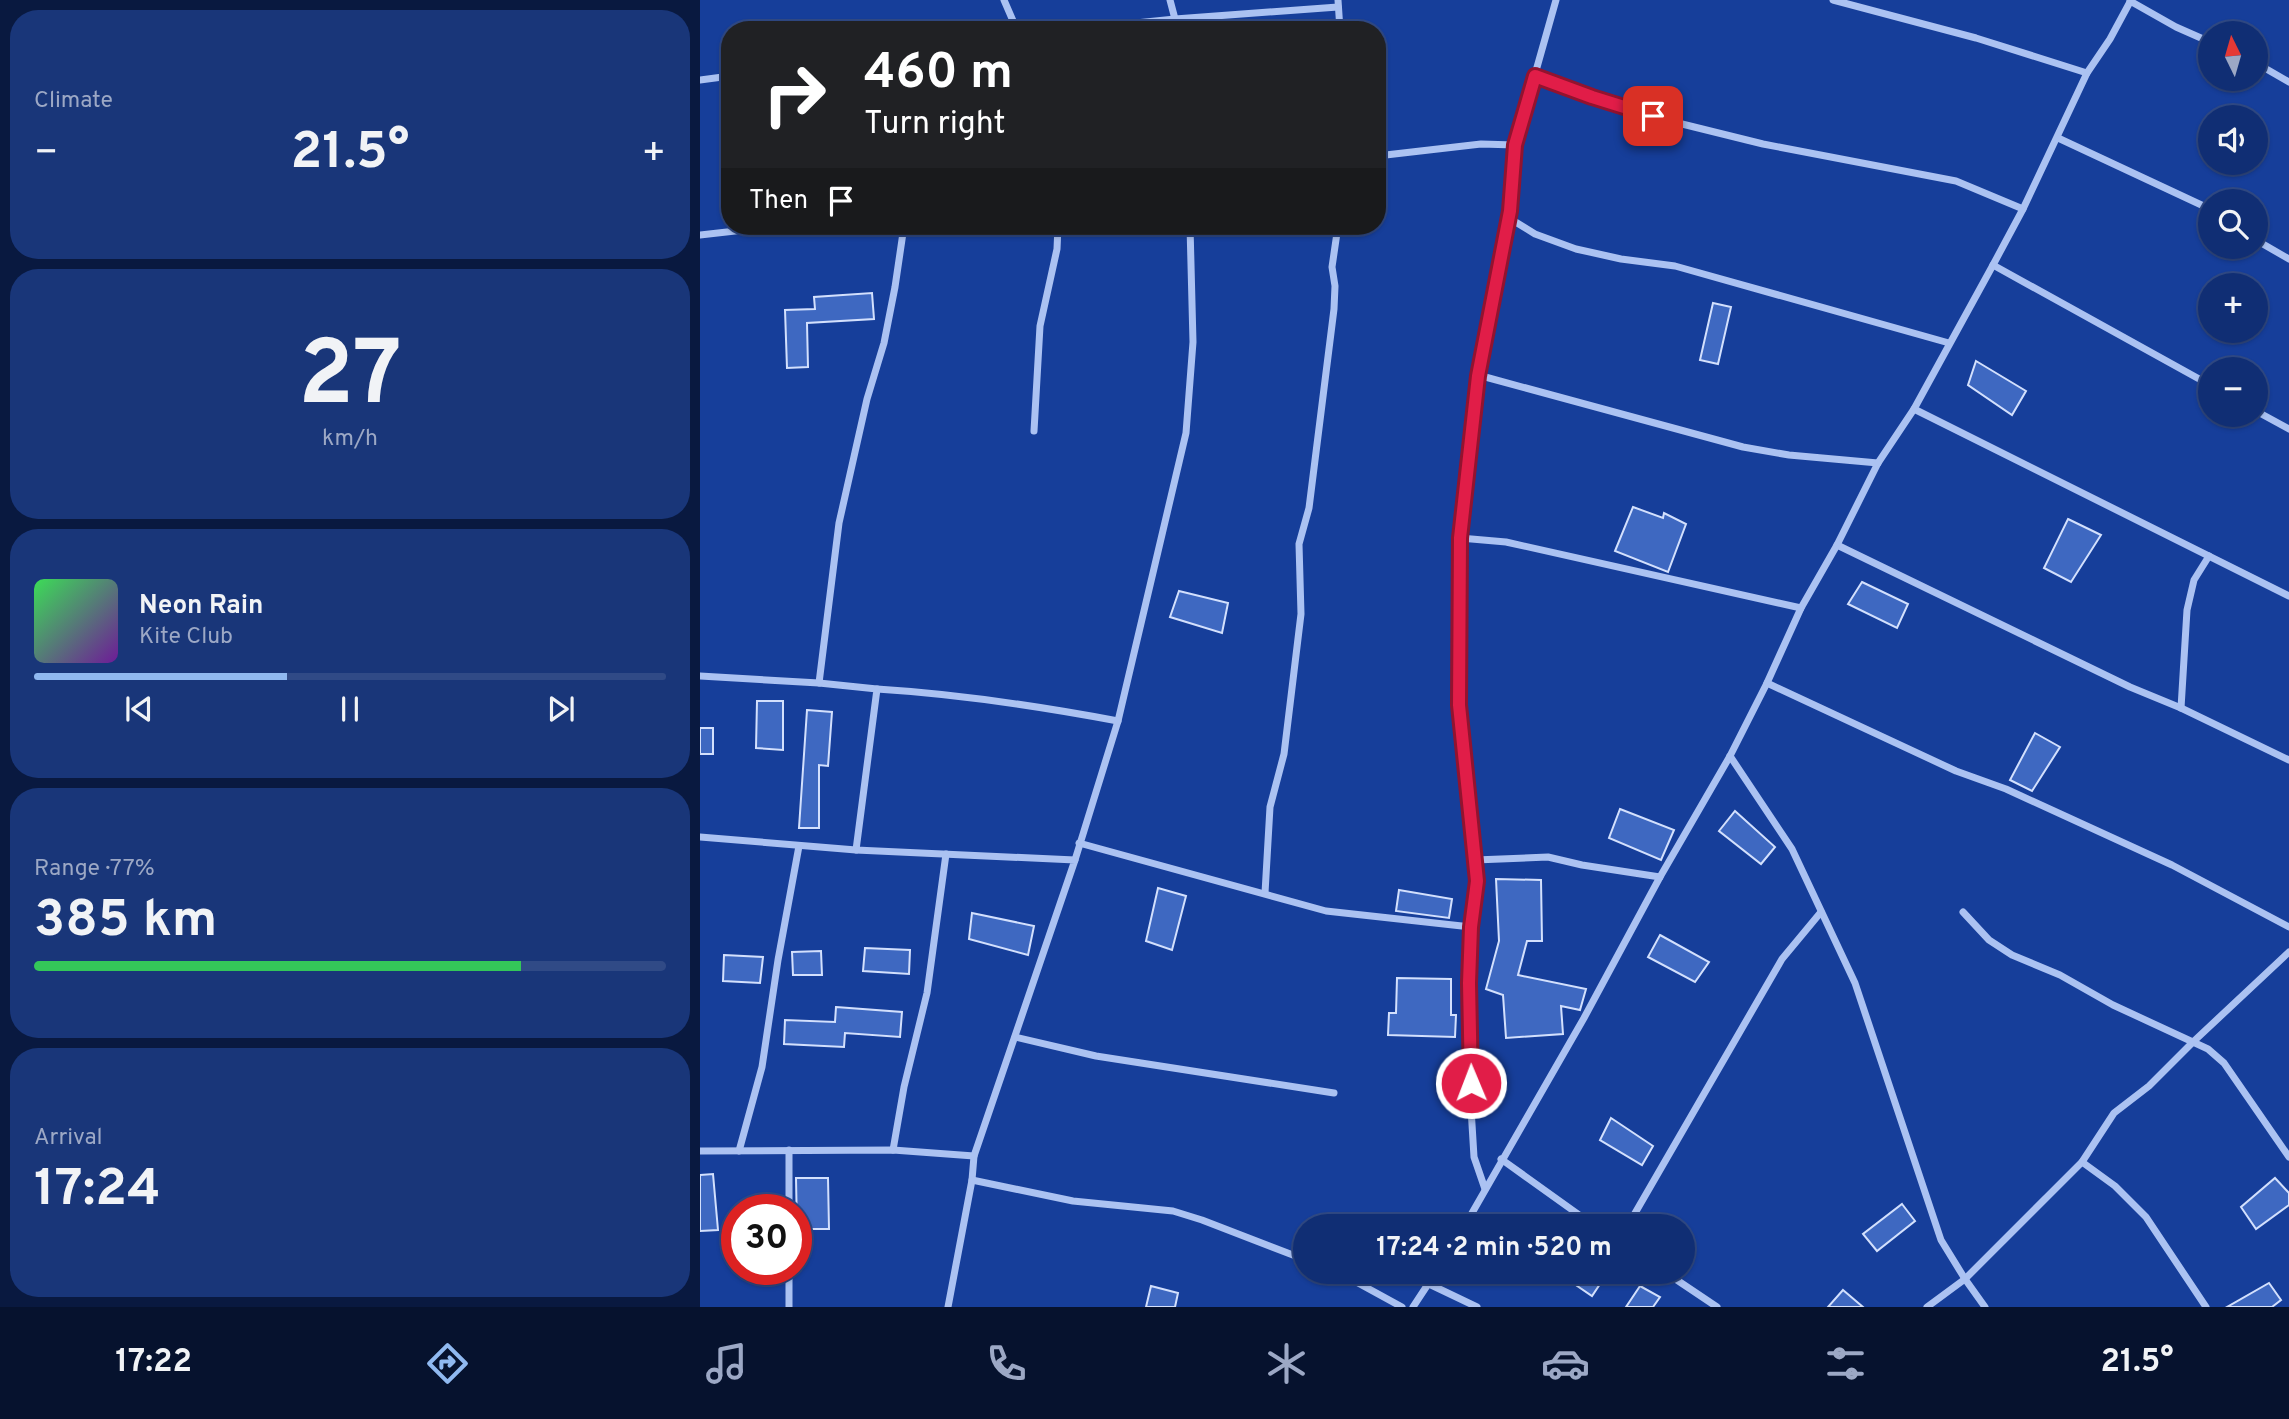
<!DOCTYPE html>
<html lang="en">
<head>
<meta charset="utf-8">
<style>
	body { margin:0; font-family:Overpass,sans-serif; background:#193679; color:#f1f3f6; height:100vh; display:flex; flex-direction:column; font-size:26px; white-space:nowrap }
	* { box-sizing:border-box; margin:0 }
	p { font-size:23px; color:#9ca8c5 }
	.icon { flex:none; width:38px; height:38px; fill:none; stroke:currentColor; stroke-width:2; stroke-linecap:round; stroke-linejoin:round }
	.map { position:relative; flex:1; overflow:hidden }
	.panel { display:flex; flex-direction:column; gap:10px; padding:10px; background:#091940; width:700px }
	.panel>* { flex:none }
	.top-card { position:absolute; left:21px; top:21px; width:665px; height:214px; border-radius:28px; box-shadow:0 2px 5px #0004,0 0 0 2px #304a86; background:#202124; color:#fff; overflow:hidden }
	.needle { width:46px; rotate:355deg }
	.controls { position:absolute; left:1498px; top:21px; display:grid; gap:14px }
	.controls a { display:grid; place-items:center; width:70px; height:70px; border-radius:50%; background:#102e74; box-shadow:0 2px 5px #0004,0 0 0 2px #304a86; font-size:35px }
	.speed { position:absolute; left:21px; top:1194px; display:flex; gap:14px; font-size:35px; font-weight:700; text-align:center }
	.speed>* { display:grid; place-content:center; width:91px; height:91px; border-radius:50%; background:#102e74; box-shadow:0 2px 5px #0004,0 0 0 2px #304a86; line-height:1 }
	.speed .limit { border:10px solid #d22; background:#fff; color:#111 }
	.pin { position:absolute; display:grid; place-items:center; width:60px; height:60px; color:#fff; margin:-30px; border-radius:14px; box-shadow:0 4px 10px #0006 }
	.me { position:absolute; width:77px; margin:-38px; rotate:359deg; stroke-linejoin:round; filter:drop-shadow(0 0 5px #0008) }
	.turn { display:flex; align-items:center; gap:24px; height:147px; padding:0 28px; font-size:32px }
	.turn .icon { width:91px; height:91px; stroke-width:2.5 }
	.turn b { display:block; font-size:49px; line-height:60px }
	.then { display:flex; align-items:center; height:66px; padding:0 28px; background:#0003; gap:14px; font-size:26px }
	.big { font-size:52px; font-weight:700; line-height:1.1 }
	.panel .card { flex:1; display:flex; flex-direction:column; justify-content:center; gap:10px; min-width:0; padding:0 24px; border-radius:28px; background:#193679 }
	.panel .dial { align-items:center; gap:0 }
	.dial b { font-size:91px; line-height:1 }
	.song { display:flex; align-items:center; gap:21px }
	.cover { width:84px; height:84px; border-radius:10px; background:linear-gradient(135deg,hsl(130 70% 55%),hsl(280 70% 35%)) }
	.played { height:7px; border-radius:4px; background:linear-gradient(90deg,#90b9f0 40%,#304a86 40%) }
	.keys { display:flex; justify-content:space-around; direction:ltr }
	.heat { display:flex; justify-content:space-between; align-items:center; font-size:38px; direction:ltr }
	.charge { height:10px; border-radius:5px; background:linear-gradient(90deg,#34c759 77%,#304a86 0) }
	.trip { position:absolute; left:593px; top:1214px; width:402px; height:70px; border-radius:35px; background:#102e74; box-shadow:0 2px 5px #0004,0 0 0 2px #304a86; font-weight:700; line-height:70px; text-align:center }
	.dock { display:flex; height:112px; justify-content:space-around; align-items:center; background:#06122e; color:#9ca8c5 }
	.dock .icon { width:49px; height:49px }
	.dock .on { color:#90b9f0 }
	.dock b { font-size:32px; color:#f1f3f6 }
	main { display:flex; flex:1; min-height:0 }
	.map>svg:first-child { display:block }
	.building { fill:#3e68c1; stroke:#d3e0fd; stroke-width:2 }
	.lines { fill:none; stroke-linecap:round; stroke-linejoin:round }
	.minor { stroke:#abc2f2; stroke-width:7 }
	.route-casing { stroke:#92132f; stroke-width:18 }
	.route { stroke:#e11d48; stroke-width:12 }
</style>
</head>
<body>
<main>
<section class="panel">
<div class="card"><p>Climate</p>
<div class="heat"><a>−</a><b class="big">21.5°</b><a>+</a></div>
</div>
<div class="card dial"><b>27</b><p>km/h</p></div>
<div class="card">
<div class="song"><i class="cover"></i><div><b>Neon Rain</b><p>Kite Club</p></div></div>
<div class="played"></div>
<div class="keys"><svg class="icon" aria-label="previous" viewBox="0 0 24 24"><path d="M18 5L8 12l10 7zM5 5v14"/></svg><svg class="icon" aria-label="pause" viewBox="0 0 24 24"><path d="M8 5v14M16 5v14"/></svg><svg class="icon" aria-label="next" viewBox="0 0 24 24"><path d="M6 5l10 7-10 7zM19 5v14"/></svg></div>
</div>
<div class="card"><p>Range · 77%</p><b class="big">385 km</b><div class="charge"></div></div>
<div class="card"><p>Arrival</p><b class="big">17:24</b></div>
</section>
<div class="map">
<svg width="1589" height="1307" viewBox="0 0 1589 1307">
	<rect width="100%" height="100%" fill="#163e9a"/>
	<g class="building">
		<path d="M172 293 174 319 107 323 108 367 87 368 85 310 115 309 114 297Z"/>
		<path d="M1013 303 1031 307 1018 364 1000 360Z"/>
		<path d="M1276 361 1326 391 1312 415 1268 385Z"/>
		<path d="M933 507 963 518 964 513 986 524 968 572 915 551Z"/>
		<path d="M1368 519 1401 535 1371 582 1344 568Z"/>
		<path d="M1162 582 1208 604 1197 628 1148 604Z"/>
		<path d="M479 591 528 603 522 633 470 617Z"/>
		<path d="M57 701H83V750L56 748Z"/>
		<path d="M107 710 132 712 128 766 119 765V828H99Z"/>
		<rect x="0" y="728" width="13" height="26"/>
		<path d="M1335 733 1360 747 1332 791 1310 780Z"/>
		<path d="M920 809 974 830 961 860 909 838Z"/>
		<path d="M1035 811 1075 847 1061 864 1019 831Z"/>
		<path d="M796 879 841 880 842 941H827L818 975 886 989 880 1010 861 1006 863 1034 806 1038 803 995 786 989 799 941Z"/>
		<path d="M458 888 486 896 472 950 446 941Z"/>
		<path d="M699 890 752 899 749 918 696 911Z"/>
		<path d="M272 913 334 926 328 955 269 939Z"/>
		<path d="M960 935 1009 962 995 982 948 957Z"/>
		<path d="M165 948 210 950 209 974 163 971Z"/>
		<path d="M121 951 122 975H93L92 952Z"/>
		<path d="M24 955 63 957 60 983 23 981Z"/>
		<path d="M697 978 751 979V1015H756L755 1037 688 1035 689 1013H696Z"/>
		<path d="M136 1007 202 1012 200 1037 145 1033 144 1047 84 1044 85 1020 135 1022Z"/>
		<path d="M911 1118 953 1146 942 1165 900 1140Z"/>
		<path d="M13 1174 18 1230 0 1231V1175Z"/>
		<path d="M96 1178H128L129 1229H97Z"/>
		<path d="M1575 1178 1589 1193V1205L1556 1229 1541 1207Z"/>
		<path d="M1202 1204 1215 1221 1177 1251 1163 1234Z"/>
		<path d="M876 1272H908L892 1296 870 1281Z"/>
		<path d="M1569 1283 1581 1300 1572 1307H1527Z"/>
		<path d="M451 1286 478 1293 475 1307H446Z"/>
		<path d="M940 1286 960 1297 953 1307H926Z"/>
		<path d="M1143 1290 1163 1307H1128Z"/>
	</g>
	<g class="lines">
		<g class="minor">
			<path d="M304 0 317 30"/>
			<path d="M470 0 475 19"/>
			<path d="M638 0 640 30"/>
			<path d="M1133 0 1276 38 1387 73"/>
			<path d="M1430 1 1476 27 1510 42"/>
			<path d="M367 30 475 19 638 7"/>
			<path d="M1556 63 1589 82"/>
			<path d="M835 76 892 97 974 122 1063 144 1256 181 1323 209"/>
			<path d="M0 80 30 76"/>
			<path d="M1358 138 1510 209"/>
			<path d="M815 145 856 0"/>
			<path d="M677 156 781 144 815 145 810 211 778 375 760 538 759 705 777 881 771 927 769 983 771 1108 774 1157 785 1189"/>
			<path d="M809 218 835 234 876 249 921 259 975 266 1249 343"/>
			<path d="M0 235 80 226"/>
			<path d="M1556 240 1589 259"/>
			<path d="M1293 265 1510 385"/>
			<path d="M778 375 1043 447 1089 455 1178 463"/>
			<path d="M1214 409 1589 596"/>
			<path d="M1556 411 1589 429"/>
			<path d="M334 431 340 326 357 249 358 226"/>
			<path d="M760 538 806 542 1101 608"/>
			<path d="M1137 545 1430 687 1481 708 1589 760"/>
			<path d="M0 676 119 683 177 689 156 850"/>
			<path d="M119 683 139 523 167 399 184 343 195 287 204 226"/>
			<path d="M1067 683 1256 771 1306 789 1472 865 1589 927"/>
			<path d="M177 689C258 694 338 706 418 721"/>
			<path d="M1481 708 1487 610 1494 580 1509 556"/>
			<path d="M1030 756 1092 849 1155 983 1241 1240 1265 1279 1285 1307"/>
			<path d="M0 837 156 850 375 860 274 1156"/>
			<path d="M379 843 626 911 771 927"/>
			<path d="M375 860 418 721 486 433 493 342 490 226"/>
			<path d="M775 860 848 857 882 865 960 877"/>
			<path d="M565 893 570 807 584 754 601 614 599 544 609 508 634 309 635 286 632 267 638 226"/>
			<path d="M1263 912 1289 940 1312 955 1360 975 1413 1005 1508 1049 1524 1063 1589 1157"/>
			<path d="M315 1037 396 1056 634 1093"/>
			<path d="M193 1150 204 1087 227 993 246 854"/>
			<path d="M0 1151 193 1150 274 1156 272 1180 248 1307"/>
			<path d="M39 1151 62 1067 78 960 99 846"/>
			<path d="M801 1159 896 1227"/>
			<path d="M1382 1162 1415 1186 1446 1217 1506 1307"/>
			<path d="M272 1180 373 1201 473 1211 502 1220 606 1260"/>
			<path d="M89 1209V1150"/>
			<path d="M764 1227 884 1018 960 877 1030 756 1067 683 1101 608 1137 545 1178 463 1214 409 1293 265 1323 209 1387 73 1410 39 1431 0"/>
			<path d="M927 1227 1082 959 1121 912"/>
			<path d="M638 1272 702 1307"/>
			<path d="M965 1272 1017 1307"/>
			<path d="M729 1284 777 1307"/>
			<path d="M89 1307V1269"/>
			<path d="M713 1307 736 1272"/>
			<path d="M1227 1307 1265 1279 1382 1162 1414 1113 1449 1086 1493 1042 1589 952"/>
		</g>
	</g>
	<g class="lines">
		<defs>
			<path id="route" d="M771 1083 769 983 771 927 777 881 759 705 760 538 778 376 810 211 815 145 835 76 892 97 953 116"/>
		</defs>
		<use href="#route" class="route-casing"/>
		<use href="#route" class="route"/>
	</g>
</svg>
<div class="controls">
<a><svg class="needle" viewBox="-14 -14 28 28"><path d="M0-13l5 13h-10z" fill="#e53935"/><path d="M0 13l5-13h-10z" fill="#9ca8c5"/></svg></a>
<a><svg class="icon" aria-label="sound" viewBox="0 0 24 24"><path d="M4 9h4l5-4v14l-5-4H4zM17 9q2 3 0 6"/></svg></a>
<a><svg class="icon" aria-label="search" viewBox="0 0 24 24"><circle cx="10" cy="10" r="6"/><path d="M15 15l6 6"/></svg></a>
<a>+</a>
<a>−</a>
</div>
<div class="speed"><div class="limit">30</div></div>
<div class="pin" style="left:953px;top:116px;background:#d93025"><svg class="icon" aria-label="arrive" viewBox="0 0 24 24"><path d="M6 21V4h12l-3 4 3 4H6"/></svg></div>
<svg class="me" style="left:771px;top:1083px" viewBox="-20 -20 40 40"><circle r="17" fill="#e11d48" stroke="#fff" stroke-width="3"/><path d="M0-11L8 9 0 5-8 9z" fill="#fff"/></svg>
<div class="trip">17:24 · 2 min · 520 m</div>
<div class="top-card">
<div class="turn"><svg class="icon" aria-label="right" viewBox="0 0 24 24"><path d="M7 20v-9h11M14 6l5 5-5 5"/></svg><div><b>460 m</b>Turn right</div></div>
<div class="then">Then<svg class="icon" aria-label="arrive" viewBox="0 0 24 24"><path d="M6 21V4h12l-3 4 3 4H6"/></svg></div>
</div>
</div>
</main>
<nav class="dock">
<b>17:22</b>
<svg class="icon on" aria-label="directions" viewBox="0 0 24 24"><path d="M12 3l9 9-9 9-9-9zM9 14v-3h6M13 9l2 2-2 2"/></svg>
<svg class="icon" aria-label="music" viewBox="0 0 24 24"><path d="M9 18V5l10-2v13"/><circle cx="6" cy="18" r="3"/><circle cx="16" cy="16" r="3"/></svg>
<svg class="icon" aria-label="phone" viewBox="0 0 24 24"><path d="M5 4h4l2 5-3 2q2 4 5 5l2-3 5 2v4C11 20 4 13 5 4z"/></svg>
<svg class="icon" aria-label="climate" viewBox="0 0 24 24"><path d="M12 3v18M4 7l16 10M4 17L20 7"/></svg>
<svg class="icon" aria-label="car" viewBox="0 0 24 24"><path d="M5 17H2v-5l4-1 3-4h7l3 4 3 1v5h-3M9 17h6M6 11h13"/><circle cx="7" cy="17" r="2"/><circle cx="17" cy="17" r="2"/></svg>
<svg class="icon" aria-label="filters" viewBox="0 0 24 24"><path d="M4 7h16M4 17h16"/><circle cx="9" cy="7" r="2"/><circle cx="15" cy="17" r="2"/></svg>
<b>21.5°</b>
</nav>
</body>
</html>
